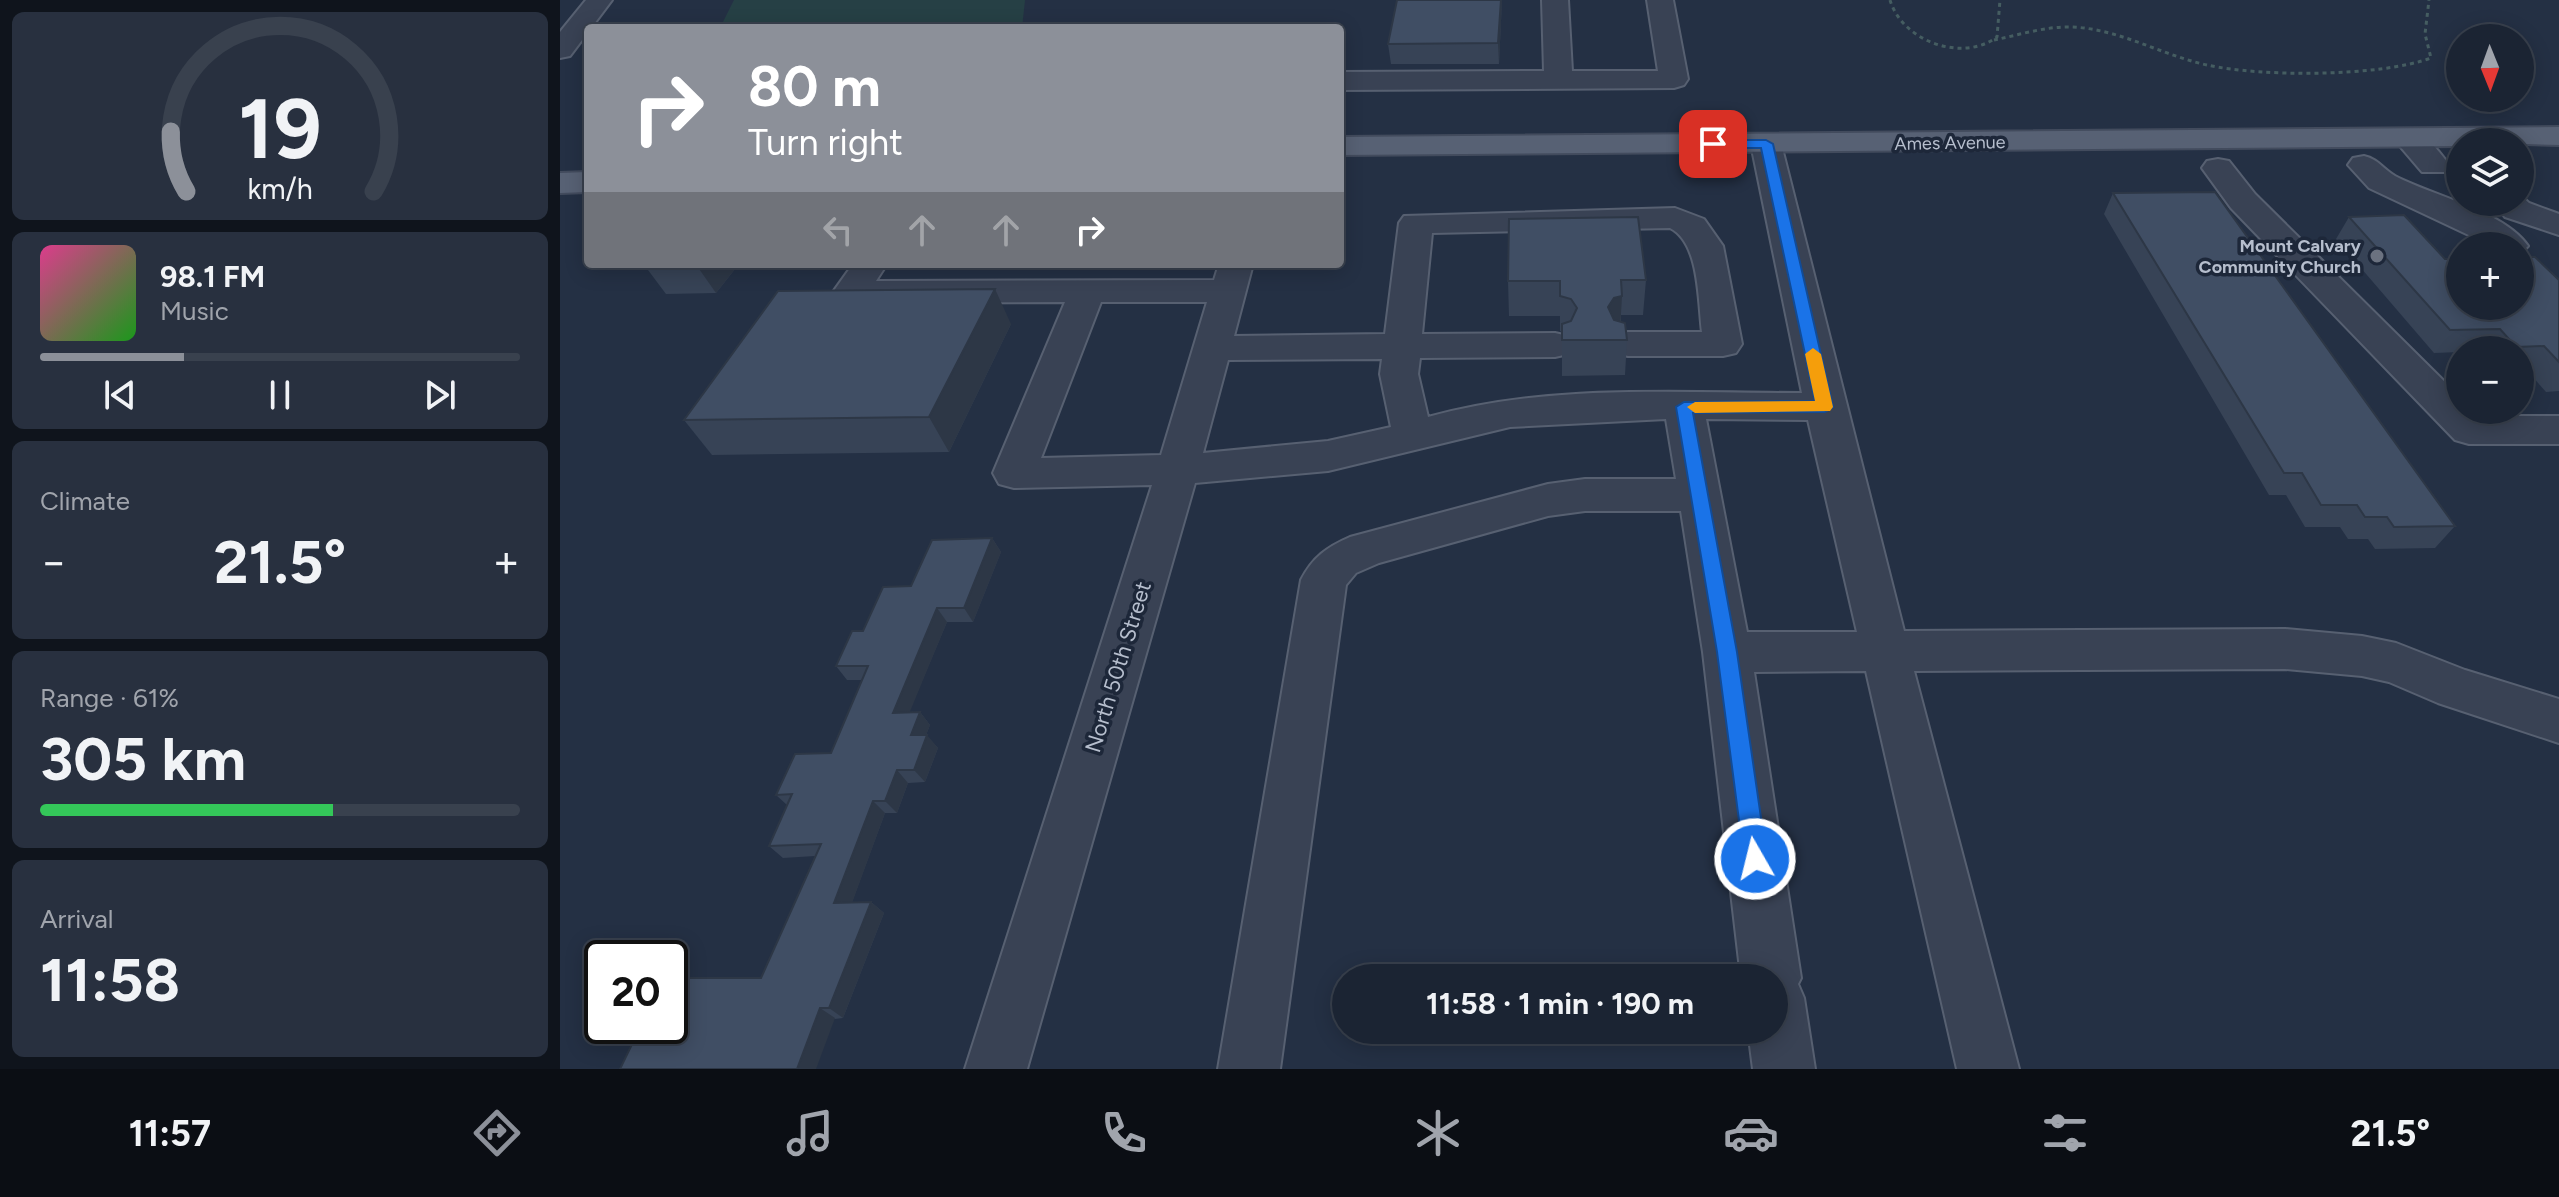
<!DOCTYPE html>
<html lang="en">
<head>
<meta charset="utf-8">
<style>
	body { margin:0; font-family:Figtree,sans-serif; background:#28303f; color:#f1f3f6; height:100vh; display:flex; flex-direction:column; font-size:30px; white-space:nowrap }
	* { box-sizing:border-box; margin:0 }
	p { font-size:26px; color:#a0a4ac }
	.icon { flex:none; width:44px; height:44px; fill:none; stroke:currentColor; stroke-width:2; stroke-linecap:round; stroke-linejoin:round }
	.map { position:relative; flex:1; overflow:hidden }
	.sheet { display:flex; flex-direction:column; gap:12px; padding:12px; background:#0f141c; width:560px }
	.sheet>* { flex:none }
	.banner { position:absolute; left:24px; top:24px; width:760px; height:244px; border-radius:8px; box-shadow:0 4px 20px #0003,0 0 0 2px #39414e; background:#8c9099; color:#fff; overflow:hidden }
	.needle { width:52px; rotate:179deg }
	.fabs { position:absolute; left:1886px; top:24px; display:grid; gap:16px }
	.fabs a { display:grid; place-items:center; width:88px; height:88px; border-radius:50%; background:#1b2433; box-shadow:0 4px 20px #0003,0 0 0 2px #39414e; font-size:40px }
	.speed { position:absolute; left:24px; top:940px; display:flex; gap:16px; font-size:40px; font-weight:700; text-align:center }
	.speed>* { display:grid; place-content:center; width:104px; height:104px; border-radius:50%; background:#1b2433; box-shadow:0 4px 20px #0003,0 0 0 2px #39414e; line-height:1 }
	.speed .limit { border:4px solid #111; border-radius:12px; background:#fff; color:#111 }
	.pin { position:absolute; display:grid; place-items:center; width:68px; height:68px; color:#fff; margin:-34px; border-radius:16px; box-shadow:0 4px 12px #0006 }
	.me { position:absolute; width:88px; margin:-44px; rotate:352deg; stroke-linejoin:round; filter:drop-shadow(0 0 6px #0008) }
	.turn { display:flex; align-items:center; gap:28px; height:168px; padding:0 32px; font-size:36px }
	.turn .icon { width:104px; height:104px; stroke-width:2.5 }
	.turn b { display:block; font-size:56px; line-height:68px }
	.lanes { display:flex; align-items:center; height:76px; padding:0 32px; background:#0003; justify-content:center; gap:40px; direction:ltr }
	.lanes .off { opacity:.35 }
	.big { font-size:60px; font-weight:700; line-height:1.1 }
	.sheet .widget { flex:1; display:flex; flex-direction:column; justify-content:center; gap:12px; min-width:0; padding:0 28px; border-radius:12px; background:#28303f }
	.sheet .dial { align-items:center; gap:0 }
	.dial svg { height:208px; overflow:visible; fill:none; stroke:#39414e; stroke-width:7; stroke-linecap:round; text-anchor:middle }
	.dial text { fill:#f1f3f6; stroke:none }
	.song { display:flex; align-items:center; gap:24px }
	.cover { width:96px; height:96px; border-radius:12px; background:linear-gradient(135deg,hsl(330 70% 55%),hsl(120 70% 35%)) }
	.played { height:8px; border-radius:4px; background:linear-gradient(90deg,#8c9099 30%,#39414e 30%) }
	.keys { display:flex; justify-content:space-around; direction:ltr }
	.heat { display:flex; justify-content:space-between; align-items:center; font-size:44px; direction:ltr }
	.charge { height:12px; border-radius:6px; background:linear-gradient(90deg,#34c759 61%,#39414e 0) }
	.trip { position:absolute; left:772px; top:964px; width:456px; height:80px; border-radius:40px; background:#1b2433; box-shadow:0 4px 20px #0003,0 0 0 2px #39414e; font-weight:700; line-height:80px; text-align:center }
	.tab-bar { display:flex; height:128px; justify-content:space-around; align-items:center; background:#0b0e14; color:#a0a4ac }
	.tab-bar .icon { width:56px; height:56px }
	.tab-bar .active { color:#8c9099 }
	.tab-bar b { font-size:36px; color:#f1f3f6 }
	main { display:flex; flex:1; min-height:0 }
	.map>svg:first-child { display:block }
	.green { fill:#264045 }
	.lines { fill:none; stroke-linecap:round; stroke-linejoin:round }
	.minor-casing { stroke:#576071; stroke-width:4 }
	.major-casing { stroke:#424b5d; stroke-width:4 }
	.path { stroke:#455d61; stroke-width:3; stroke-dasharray:4 4; stroke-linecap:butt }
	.minor { fill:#394254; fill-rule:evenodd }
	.major { fill:#576174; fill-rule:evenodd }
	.wall { fill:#374356 }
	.shaded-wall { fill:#2d3746 }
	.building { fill:#404e64; stroke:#2d3746; stroke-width:2 }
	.route { fill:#1a73e8; stroke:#114b97; stroke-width:2 }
	.slow { fill:#f59e0b }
	.worship-dot { fill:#6b7280; stroke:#1d2739; stroke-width:3 }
	.labels { text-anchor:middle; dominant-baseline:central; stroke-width:7; stroke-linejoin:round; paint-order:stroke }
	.far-street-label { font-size:18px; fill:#b6becd; stroke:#1d2739 }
	.far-poi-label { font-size:18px; font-weight:bold; fill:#b6becd; stroke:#1d2739; text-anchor:end }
	.street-label { font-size:22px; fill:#b6becd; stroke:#1d2739 }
</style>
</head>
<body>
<main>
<section class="sheet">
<div class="widget dial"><svg viewBox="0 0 100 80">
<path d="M14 69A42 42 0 1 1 86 69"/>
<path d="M14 69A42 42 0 0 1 8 46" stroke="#8c9099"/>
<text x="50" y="56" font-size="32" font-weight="700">19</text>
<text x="50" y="72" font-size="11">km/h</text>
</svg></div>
<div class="widget">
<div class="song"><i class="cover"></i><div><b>98.1 FM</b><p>Music</p></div></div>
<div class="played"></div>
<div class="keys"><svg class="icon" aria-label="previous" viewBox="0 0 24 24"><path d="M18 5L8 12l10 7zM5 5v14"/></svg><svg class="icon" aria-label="pause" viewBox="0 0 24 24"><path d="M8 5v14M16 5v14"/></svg><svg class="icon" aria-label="next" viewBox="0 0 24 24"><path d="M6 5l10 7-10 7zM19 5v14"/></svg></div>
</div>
<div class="widget"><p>Climate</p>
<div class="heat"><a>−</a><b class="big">21.5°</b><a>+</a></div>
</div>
<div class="widget"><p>Range · 61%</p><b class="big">305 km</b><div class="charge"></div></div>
<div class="widget"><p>Arrival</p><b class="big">11:58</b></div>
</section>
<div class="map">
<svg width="1999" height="1069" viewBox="0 0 1999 1069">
	<rect width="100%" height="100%" fill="#243044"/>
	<path class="green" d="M174 0H465L462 28H160Z"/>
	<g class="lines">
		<defs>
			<g id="minor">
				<path d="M26 0H52L10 56 0 58V32Z"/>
				<path d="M982 0H1008L1012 71H1098L1087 0H1113L1128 79 1124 85 1114 88 780 90V72L984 71Z"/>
				<path d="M1848 129C1865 133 1879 151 1889 165L1884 172H1862L1833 138 1837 132Z"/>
				<path d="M1206 135 1217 138 1221 144 1344 631 1725 629 1802 636 1836 643 1905 670 1999 699V743L1878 703 1829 682 1802 676 1725 669 1354 671 1459 1069H1397L1306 671 1194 672 1241 978 1238 984 1244 998 1255 1069H1193L1188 1030H1214V978H1181L1143 652 1121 511H1025L988 516 819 563 796 573 786 585 720 1069H658L741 580C753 557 767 547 790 537L988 484 1025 479H1116L1106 419 950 427 768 471 635 483 467 1069H405L592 485 454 488 439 484 433 473 505 302 291 303 278 300 273 292 293 264H327L316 281 654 280 659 264H693L674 336 825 334 839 223 844 216 1115 208 1144 219 1163 246 1182 344 1176 353 1163 356H1068L1055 353 1049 344 1055 335 1068 332H1142C1138 301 1140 243 1110 228L872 233 862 334 995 333 1008 336 1014 345 1008 354 995 357 860 358 858 374 868 417C990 383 1118 393 1242 393L1191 144 1195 138ZM541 302H647L601 455 481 458ZM822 359 820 374 831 427 768 441 643 453 668 360ZM1146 419 1248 420 1297 632H1187Z"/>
				<path d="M1804 156C1818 159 1823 169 1835 176 1873 196 1944 211 1968 246L1960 254V246H1932L1809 188 1788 165 1793 158Z"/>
				<path d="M1658 159 1669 161 1695 194 1900 397V410H1913L1919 416H1999V444H1909L1895 440 1671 208 1642 168 1647 161Z"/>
				<path d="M1960 195 1969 203 1999 214V235L1945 217 1933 202H1960Z"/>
			</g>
			<g id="major">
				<path d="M1999 127V145L1900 142V146L780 155V137Z"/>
				<path d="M28 172V192L0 193V173Z"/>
			</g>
		</defs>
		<use href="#minor" class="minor-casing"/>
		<use href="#major" class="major-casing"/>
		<g class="path">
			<path d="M1330 0C1342 41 1402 63 1437 37L1440 0"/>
			<path d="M1434 40C1459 35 1486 26 1512 27 1560 29 1601 55 1647 65 1701 77 1819 77 1871 58L1865 34 1869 0"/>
		</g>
		<use href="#minor" class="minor"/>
		<use href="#major" class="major"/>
	</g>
	<g class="wall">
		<path d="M837 0H942L939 64H831L828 44Z"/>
		<path d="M1553 193 1895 526 1875 548 1815 549 1808 539H1788L1780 527H1745L1726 495H1709L1544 214Z"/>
		<path d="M1789 217 1885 259 1999 280V391L1986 392 1965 368H1960V350H1900V352L1874 353 1776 239Z"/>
		<path d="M87 264H179L156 293 106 294 85 266Z"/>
		<path d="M1086 280 1083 315H1061V322L1067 340 1065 375 1002 376V332L1000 331V316H949L948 281Z"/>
		<path d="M451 324 389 452 152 455 124 420Z"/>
		<path d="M432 538 441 552 413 622H387L349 712H360L370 725 366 735 378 748 365 782 348 783 337 813H325L292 902H311L324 913 283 1018 73 1043 56 1034 201 978 255 856 223 858 209 846 227 805 216 795 271 753 302 680H287L276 666 303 631 351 586Z"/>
	</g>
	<g class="shaded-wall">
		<path d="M941 0H942L939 64 938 43Z"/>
		<path d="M138 264H179L156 293 137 266Z"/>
		<path d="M435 289 451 324 389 452 369 417Z"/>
		<path d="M1062 296 1060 331 1048 307 1054 298Z"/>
		<path d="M432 538 441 552 413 622 404 608Z"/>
		<path d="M377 608 387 622 344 726 333 713Z"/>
		<path d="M360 712 370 725 361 748 351 735Z"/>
		<path d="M367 735 378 748 365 782 354 770Z"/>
		<path d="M337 770 348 783 337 813 325 801Z"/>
		<path d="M313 801 325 813 288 914 274 903Z"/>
		<path d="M311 902 324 913 283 1018 269 1008Z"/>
		<path d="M260 1008 275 1018 256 1069H237Z"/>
	</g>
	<g class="building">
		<path d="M837 0H941L938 43 828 44Z"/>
		<path d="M1655 192 1895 526 1834 527 1827 517H1805L1797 505H1761L1742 473H1724L1553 193Z"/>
		<path d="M1844 215 1885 259H1900V306H1960V257H1975L1999 280V362L1984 346 1956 347 1940 329 1890 330 1789 217Z"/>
		<path d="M1078 217 1086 280H1061L1062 296 1054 298 1048 307 1054 320 1065 323 1067 340H1002V324L1011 321 1017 308 1011 299 1000 296V281H948L949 219Z"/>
		<path d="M87 264H138L137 266H85Z"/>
		<path d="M435 289 369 417 124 420 218 291Z"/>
		<path d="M432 538 404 608H377L333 713 360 712 351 735H367L354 770H337L325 801H313L274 903 311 902 269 1008H260L237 1069H60L77 1034H56L61 1026H110V978H201L261 844 209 846 232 794 216 795 235 754 271 753 308 666H276L292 631H303L323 587 351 586 372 540Z"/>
	</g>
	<path class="route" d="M1206 140 1213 144 1273 407 1265 412 1133 413 1177 652 1207 859 1203 867 1195 870 1187 867 1184 859 1157 652 1116 407 1124 402 1255 401 1201 148H1153L1146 144 1153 140Z"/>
	<path class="slow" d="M1253 348 1261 354 1273 407 1270 411 1135 413 1127 407 1135 402 1255 401 1245 354Z"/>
	<circle class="worship-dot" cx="1817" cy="256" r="8"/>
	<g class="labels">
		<g class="far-street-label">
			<text transform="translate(1390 143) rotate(-1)">Ames Avenue</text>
		</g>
		<g class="far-poi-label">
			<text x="1801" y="246">Mount Calvary<tspan x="1801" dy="21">Community Church</tspan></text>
		</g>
		<g class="street-label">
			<text transform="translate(558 667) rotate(-73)">North 50th Street</text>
		</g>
	</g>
</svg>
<div class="fabs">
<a><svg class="needle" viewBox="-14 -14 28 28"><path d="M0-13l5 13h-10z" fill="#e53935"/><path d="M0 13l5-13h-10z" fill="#a0a4ac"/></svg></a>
<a><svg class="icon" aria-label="layers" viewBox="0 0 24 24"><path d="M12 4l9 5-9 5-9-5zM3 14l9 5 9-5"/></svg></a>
<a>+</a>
<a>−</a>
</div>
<div class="speed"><div class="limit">20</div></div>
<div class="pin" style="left:1153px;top:144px;background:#d93025"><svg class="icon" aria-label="arrive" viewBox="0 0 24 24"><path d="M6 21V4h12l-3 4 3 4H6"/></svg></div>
<svg class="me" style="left:1195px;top:859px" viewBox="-20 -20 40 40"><circle r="17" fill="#1a73e8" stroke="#fff" stroke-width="3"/><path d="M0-11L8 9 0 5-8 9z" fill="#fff"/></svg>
<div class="trip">11:58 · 1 min · 190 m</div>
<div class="banner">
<div class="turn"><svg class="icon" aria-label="right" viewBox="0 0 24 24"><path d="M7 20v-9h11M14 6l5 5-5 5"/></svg><div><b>80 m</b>Turn right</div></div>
<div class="lanes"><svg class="icon off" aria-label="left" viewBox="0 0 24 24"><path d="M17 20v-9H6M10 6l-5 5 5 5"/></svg><svg class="icon off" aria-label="ahead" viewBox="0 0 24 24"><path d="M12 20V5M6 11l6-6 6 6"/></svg><svg class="icon off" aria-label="ahead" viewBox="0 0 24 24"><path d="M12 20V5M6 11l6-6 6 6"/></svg><svg class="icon" aria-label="right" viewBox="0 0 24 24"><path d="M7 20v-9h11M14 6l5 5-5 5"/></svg></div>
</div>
</div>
</main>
<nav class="tab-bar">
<b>11:57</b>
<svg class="icon active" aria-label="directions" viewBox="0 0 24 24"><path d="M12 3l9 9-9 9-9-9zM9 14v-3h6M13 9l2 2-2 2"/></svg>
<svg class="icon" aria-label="music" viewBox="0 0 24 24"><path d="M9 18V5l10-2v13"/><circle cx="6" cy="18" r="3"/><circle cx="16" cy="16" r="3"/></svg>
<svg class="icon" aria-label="phone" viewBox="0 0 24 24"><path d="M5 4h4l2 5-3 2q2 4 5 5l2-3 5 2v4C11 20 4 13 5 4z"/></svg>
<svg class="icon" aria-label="climate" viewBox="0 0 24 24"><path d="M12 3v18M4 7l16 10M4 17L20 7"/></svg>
<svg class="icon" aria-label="car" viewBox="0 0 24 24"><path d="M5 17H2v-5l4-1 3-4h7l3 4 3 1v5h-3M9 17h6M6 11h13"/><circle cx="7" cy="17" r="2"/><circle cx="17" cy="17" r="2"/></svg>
<svg class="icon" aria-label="filters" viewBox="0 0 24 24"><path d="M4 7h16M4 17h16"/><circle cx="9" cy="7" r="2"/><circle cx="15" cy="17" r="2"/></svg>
<b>21.5°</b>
</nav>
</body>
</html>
